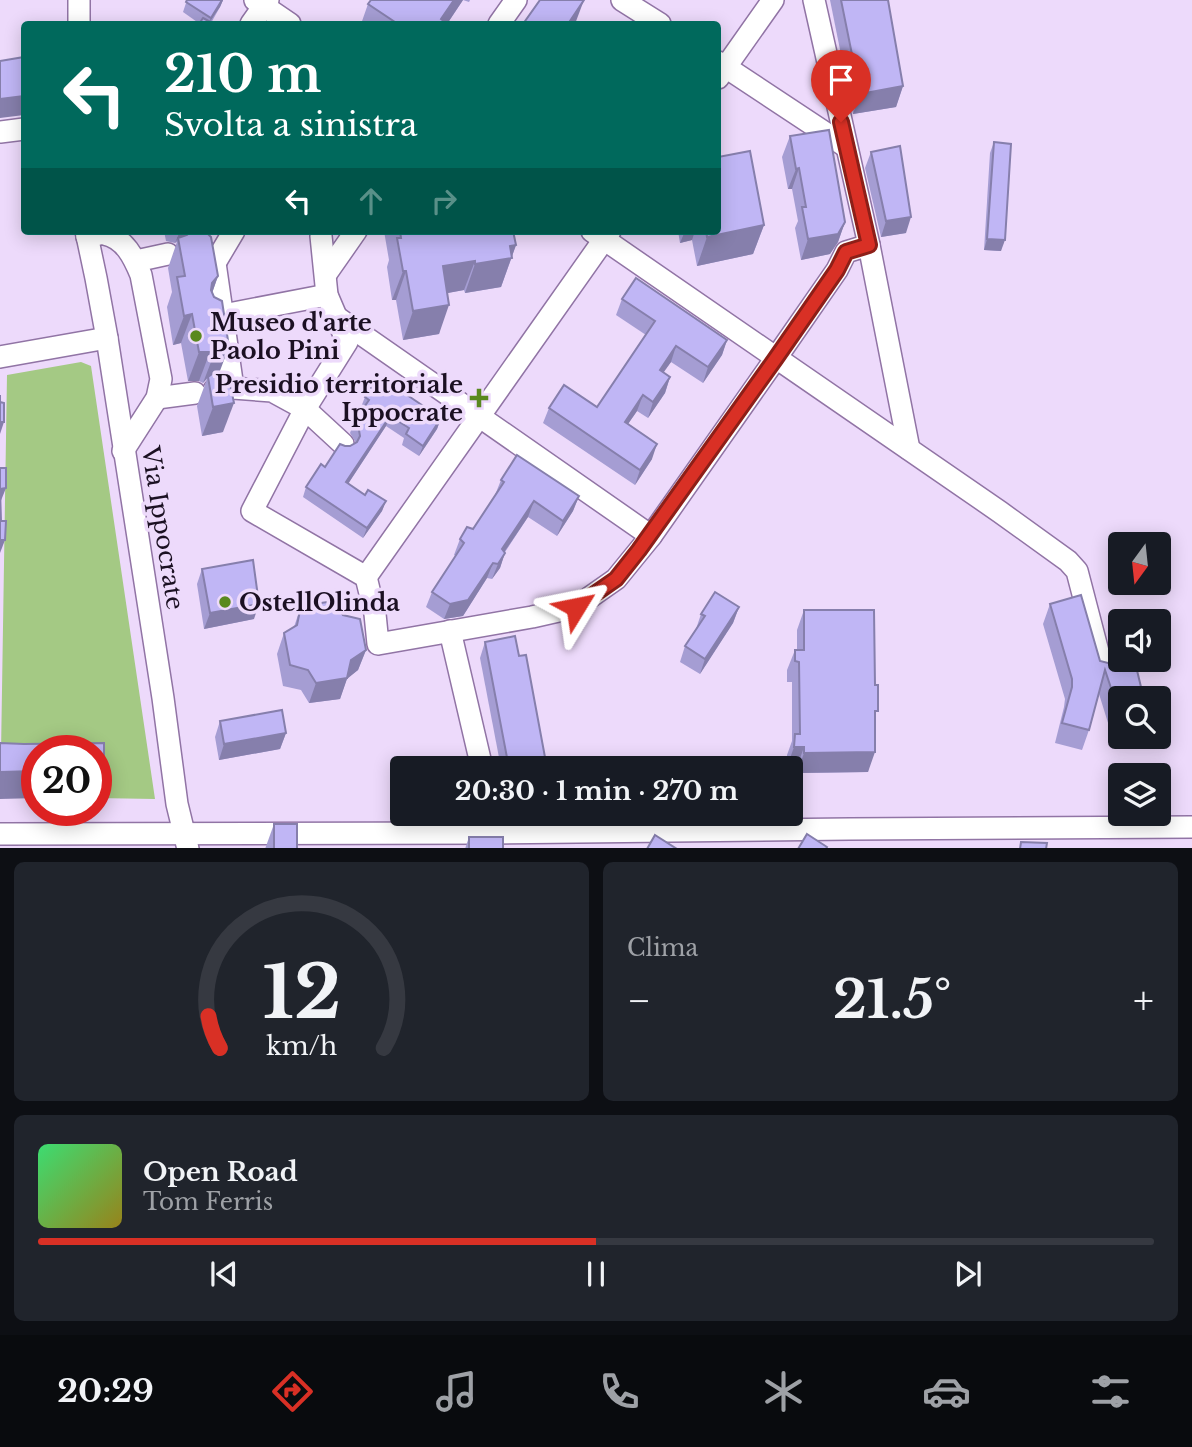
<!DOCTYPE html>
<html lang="it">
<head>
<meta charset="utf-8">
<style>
	body { margin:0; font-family:"Libre Baskerville",serif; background:#20242c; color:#f1f3f6; height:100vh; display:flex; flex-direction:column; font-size:26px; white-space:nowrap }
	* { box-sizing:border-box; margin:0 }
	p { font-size:23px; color:#9ea1a6 }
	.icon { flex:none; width:38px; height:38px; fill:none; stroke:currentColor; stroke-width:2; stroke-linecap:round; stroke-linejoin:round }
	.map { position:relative; height:848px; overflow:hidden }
	.drawer { display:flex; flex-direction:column; gap:14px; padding:14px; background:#0d0f14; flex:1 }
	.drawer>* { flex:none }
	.banner { position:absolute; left:21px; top:21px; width:700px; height:214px; border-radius:7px; box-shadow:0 4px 18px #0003; background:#00695c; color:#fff; overflow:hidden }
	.needle { width:46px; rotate:195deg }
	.tools { position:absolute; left:1108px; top:532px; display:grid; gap:14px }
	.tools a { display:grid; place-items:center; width:63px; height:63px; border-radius:7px; background:#171b24; box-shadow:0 4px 18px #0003; font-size:35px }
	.speed { position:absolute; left:21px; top:735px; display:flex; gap:14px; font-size:35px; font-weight:700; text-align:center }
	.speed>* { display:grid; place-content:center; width:91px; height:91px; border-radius:50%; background:#171b24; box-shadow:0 4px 18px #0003; line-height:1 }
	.speed .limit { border:10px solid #d22; background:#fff; color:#111 }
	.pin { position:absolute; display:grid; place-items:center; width:60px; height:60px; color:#fff; margin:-72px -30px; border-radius:50% 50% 50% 0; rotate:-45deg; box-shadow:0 0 7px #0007 }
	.pin .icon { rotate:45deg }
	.me { position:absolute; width:77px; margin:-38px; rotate:55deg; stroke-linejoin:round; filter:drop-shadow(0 0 5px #0008) }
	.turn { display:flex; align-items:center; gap:24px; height:147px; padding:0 28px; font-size:32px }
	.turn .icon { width:91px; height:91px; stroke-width:2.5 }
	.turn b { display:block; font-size:49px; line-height:60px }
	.lanes { display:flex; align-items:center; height:66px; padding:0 28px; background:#0003; justify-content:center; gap:35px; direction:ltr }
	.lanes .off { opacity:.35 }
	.big { font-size:52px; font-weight:700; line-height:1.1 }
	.drawer .card { flex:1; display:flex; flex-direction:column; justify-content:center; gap:10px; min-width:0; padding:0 24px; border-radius:10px; background:#20242c }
	.drawer .dial { align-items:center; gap:0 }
	.dial svg { height:182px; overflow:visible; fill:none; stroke:#363941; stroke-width:7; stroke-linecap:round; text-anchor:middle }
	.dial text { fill:#f1f3f6; stroke:none }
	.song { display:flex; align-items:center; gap:21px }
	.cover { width:84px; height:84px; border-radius:10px; background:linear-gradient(135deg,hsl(140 70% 55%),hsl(50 70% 35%)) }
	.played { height:7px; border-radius:4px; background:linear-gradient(90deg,#d93025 50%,#363941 50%) }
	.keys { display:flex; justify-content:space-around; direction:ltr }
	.heat { display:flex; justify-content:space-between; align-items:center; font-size:38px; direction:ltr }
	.drawer .tiles { flex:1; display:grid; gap:14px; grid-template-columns:1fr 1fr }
	.card:last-child { grid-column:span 2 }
	.trip { position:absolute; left:390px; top:756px; width:413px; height:70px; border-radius:7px; background:#171b24; box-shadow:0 4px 18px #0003; font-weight:700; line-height:70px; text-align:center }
	.tab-bar { display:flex; height:112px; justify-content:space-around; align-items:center; background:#090b0e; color:#9ea1a6 }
	.tab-bar .icon { width:49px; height:49px }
	.tab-bar .current { color:#d93025 }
	.tab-bar b { font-size:32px; color:#f1f3f6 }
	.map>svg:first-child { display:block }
	.green { fill:#a4c984 }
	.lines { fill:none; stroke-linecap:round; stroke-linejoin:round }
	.minor-casing { stroke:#9174a5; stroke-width:24 }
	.minor { stroke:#fff; stroke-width:21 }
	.wall { fill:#a59dd3 }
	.shaded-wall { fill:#867fac }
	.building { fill:#c0b6f5; stroke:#867fac; stroke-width:2 }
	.route-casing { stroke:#8d1f18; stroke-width:18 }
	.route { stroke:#d93025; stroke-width:12 }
	.poi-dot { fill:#59891e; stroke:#eddafb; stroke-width:2.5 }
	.labels { text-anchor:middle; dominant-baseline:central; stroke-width:7; stroke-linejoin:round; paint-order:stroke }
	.poi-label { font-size:24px; font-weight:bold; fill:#1b1022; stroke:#eddafb; text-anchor:start }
	.street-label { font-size:24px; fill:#1b1022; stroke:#eddafb }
</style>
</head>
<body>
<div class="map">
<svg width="1192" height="849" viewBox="0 0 1192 849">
	<rect width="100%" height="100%" fill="#eddafb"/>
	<path class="green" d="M81 362 91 366 155 799 96 798V751H37L1 753 7 375Z"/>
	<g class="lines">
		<defs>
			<g id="minor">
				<path d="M79 0V24"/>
				<path d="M255 0 290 24"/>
				<path d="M622 0 660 24"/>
				<path d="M814 0 869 245 909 449"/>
				<path d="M251 24 268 0"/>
				<path d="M499 24 516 0"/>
				<path d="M718 62 845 146"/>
				<path d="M718 78 773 0"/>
				<path d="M0 132 24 129"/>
				<path d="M86 231 96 278 107 338 163 698 177 804 188 849"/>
				<path d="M592 231 1000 512 1068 561 1077 571 1103 671"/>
				<path d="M321 236 327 295 347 342 305 409 252 511 366 577 375 614 378 644 532 617 576 607 616 579 651 536 776 358 837 270 846 252 869 245"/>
				<path d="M87 237C92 236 100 233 104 234 125 238 134 258 141 275L161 379 157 398 123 451"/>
				<path d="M208 255 215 263 233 388 214 390"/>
				<path d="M136 261 168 254"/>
				<path d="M215 263 234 231"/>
				<path d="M326 274 356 231"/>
				<path d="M213 317 327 295"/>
				<path d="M338 318 651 536"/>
				<path d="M0 357 107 338"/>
				<path d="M233 388 272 391 305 409 343 444"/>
				<path d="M157 398 195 393"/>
				<path d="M366 577 610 231"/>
				<path d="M450 631 482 768"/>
				<path d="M0 834 495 833 850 829 1192 827"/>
			</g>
		</defs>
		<use href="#minor" class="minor-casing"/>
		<use href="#minor" class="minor"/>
	</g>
	<g class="wall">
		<path d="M187 0H223L220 7 211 23 200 24 183 12Z"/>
		<path d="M371 0H470L469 2 463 0 447 24H361L368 4Z"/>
		<path d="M830 0H888L903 86 896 107 853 114Z"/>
		<path d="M790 136 845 222 838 242 830 254 801 260 795 228 798 221 792 189H788L782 157Z"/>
		<path d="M994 142 1001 251 984 250 990 153Z"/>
		<path d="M871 152 906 233 881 237 865 168Z"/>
		<path d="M764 225 753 254 697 266 692 240 680 243 678 231H718Z"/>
		<path d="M164 231H186L184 236 218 276 212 293 223 432 202 436 197 406 207 379 203 383 199 381H188L181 343 173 345 167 307 172 292 168 268 177 242 175 243 166 241Z"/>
		<path d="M384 231H513L516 245 501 287 465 293 464 290 447 293 439 334 403 340 396 300H392L387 267 389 260Z"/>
		<path d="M622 299 727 340 722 355 703 383 671 362 663 372 670 377 665 393 648 418 637 411 628 424 652 459 635 485 543 423 549 408 597 407 646 335 616 315Z"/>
		<path d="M365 397 441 418 437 429 419 456 402 445 404 438 386 426 348 484 365 495 386 501 382 511 363 538 303 497 306 487 345 446H350L356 443 350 433 354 422 363 409 361 407Z"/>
		<path d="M501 480 579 496 573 511 557 536 528 517 505 552 500 568 492 579 487 578 463 616 444 619 426 607 432 592 456 556 454 555 460 539 473 529 495 495Z"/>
		<path d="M202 569 254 619 204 629 197 584Z"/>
		<path d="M1050 604 1100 661 1108 663 1120 698V727L1109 726 1099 694 1089 730 1082 750 1055 743 1064 707 1065 699 1043 624Z"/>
		<path d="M301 606 366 650 358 670 347 678 340 699 309 703 301 690 283 686 277 654 284 633 294 627Z"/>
		<path d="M739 607 733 623 700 674 680 662 685 646 696 629 701 614Z"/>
		<path d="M804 610 875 719 868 772 797 773V767H787V755L792 741V682H787V670L795 650H797V630Z"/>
		<path d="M485 642 519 656 547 768H501L480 658Z"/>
		<path d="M220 721 286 733 280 749 219 760 215 737Z"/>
		<path d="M274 824 297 849H265Z"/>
		<path d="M469 837 503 849H465Z"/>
	</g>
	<g class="shaded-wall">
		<path d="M222 0H223L220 7 208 24 211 18Z"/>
		<path d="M454 0H463L447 24H439L441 19Z"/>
		<path d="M584 0 575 24H568Z"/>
		<path d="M903 86 896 107 853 114 860 94Z"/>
		<path d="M24 96V115L0 118V99Z"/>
		<path d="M799 168 792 189H788L796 169Z"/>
		<path d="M911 217 906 233 881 237 886 221Z"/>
		<path d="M845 222 838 242 830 254 801 260 808 239Z"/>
		<path d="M764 225 753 254 697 266 707 237Z"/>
		<path d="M180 231H186L184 237 178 238 175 243Z"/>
		<path d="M685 231H695L692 240 680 243Z"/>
		<path d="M987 239 1005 240 1001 251 984 250Z"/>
		<path d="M516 245 501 287 465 293 475 264 510 246Z"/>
		<path d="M475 261 464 290 432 296 443 266Z"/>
		<path d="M403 271H406L396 300H392Z"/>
		<path d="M218 276 208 305 212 283Z"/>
		<path d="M449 305 439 334 403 340 413 311Z"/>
		<path d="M192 314 181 343 173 345 184 316Z"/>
		<path d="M727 340 722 355 703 383 708 367Z"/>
		<path d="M676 346 671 362 654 386 660 370Z"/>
		<path d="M229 347 218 376 208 377 203 383 214 354 217 350Z"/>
		<path d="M199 352H210L199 381H188Z"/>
		<path d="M670 377 665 393 648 418 653 402Z"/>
		<path d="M643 395 637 411 619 437 625 422Z"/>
		<path d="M234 403 223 432 202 436 213 407Z"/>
		<path d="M390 416 386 426 342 493 346 482Z"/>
		<path d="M441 418 437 429 419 456 423 446Z"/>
		<path d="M0 422H4L0 434Z"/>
		<path d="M657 444 652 459 635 485 640 470Z"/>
		<path d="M6 488 0 503V489Z"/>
		<path d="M579 496 573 511 557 536 563 521Z"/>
		<path d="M386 501 382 511 363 538 367 528Z"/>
		<path d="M534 501 528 517 496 564 502 549Z"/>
		<path d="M0 540H5L0 553Z"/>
		<path d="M505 553 500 568 492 579 498 564Z"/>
		<path d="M493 563 487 578 463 616 444 619 450 604Z"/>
		<path d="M259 604 254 619 204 629 210 613Z"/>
		<path d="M739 607 733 623 700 674 705 659Z"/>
		<path d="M366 650 358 670 347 679 340 699 309 703 316 683Z"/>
		<path d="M1117 706H1120V727L1109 726Z"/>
		<path d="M286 733 280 749 219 760 224 744Z"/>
		<path d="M794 747H804L797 767H787Z"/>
		<path d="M875 752 868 772 797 773 804 753Z"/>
		<path d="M37 771V798L0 799V772Z"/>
		<path d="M96 771H104L96 793Z"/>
	</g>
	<g class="building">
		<path d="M187 0H222L211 18 186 2Z"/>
		<path d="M371 0H454L441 19 445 22 443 24H398L368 4Z"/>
		<path d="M540 0H584L568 24H569H523Z"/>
		<path d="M841 0H888L903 86 860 94Z"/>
		<path d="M203 18 214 24H199Z"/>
		<path d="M24 57V96L0 99V61Z"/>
		<path d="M829 130 845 222 838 234 808 239 802 207H806L799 168 796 169 790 136Z"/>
		<path d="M994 142 1011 144 1005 240 987 239Z"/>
		<path d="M900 146 911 217 886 221 871 152Z"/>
		<path d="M750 151 764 225 707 237 706 231H718V157Z"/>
		<path d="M400 231H513L516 245 510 246 512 258 475 264V261L443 266 449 305 413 311 406 271H403L397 238H401Z"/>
		<path d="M190 232 194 234 206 232 211 237 218 276 212 283 211 290 214 297 222 301 229 347 217 350 214 354 210 352H199L192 314 184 316 177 277 185 276 178 238 187 235Z"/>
		<path d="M636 278 727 340 708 367 676 346 660 370 670 377 653 402 643 395 625 422 657 444 640 470 549 408 564 385 597 407 655 321 622 299Z"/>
		<path d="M216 371 220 373 228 374 234 403 213 407 208 377Z"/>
		<path d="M379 376 441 418 423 446 406 434 409 428 390 416 346 482 365 495 368 490 386 501 367 528 306 487 321 464 325 467 340 444 345 446H350L357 442 360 436 359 430 354 422 369 400 365 397Z"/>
		<path d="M0 395V402L4 403V422H0Z"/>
		<path d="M517 455 579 496 563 521 534 501 502 549 505 553 498 564 493 563 468 600 450 604 432 592 464 543 460 539 467 527 473 529 504 482 501 480Z"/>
		<path d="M0 468H6V488L0 489 1 521H6L5 540H0Z"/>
		<path d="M253 560 259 604 210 613 202 569Z"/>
		<path d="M715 592 739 607 705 659 685 646 705 616 701 614Z"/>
		<path d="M1081 595 1100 661 1108 663 1117 662H1135L1141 687 1138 698H1120V706H1117L1105 670 1089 730 1062 723 1072 687V679L1050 604Z"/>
		<path d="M334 601 343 615 360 619 366 650 351 660 347 678 316 683 308 670 290 665 284 633 297 625 301 606Z"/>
		<path d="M804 610H874L875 685H878V711H875V752L804 753V747H794L795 734H800L799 662 795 661V650H804Z"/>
		<path d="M515 636 519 656 526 655 547 768H509L485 642Z"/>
		<path d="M282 710 286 733 224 744 220 721Z"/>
		<path d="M0 743 24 744 104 743V771H96V751H37V771L0 772Z"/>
		<rect x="274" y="824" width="23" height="25"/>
		<path d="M807 834 827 847 826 849H798Z"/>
		<path d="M655 835 677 849H647Z"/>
		<rect x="469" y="837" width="34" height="12"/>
		<path d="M1021 842 1047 843 1046 849H1020Z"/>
	</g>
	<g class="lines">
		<defs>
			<path id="route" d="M576 607 616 579 639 550 776 358 837 270 846 252 869 245 841 122"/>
		</defs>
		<use href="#route" class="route-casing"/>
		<use href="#route" class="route"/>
	</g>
	<g class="poi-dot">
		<circle cx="196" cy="336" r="7"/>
		<path d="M475.5 387.5h7v7h7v7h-7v7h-7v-7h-7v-7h7z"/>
		<circle cx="225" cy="602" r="7"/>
	</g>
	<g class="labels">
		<g class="poi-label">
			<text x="210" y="322">Museo d'arte<tspan x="210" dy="28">Paolo Pini</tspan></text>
			<text x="463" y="384" text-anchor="end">Presidio territoriale<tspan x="463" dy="28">Ippocrate</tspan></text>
			<text x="239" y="602">OstellOlinda</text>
		</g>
		<g class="street-label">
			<text transform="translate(163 528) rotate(81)">Via Ippocrate</text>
		</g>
	</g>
</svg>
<div class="tools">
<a><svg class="needle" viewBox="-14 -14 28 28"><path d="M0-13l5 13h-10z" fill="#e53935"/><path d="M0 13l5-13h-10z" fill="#9ea1a6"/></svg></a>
<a><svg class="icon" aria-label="sound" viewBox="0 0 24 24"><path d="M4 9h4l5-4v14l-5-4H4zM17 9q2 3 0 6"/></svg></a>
<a><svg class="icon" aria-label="search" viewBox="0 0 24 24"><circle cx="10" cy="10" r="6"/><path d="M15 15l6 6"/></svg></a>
<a><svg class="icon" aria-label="layers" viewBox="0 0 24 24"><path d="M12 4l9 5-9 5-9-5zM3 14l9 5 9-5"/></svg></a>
</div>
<div class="speed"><div class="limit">20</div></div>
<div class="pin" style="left:841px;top:122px;background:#d93025"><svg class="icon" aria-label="arrive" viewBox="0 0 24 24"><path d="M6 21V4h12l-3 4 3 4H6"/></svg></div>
<svg class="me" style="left:576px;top:607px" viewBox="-20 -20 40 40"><path d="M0-17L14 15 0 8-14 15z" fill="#d93025" stroke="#fff" stroke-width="4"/></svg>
<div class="trip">20:30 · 1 min · 270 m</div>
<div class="banner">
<div class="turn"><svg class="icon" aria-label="left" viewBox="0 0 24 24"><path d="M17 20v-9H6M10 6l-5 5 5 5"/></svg><div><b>210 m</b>Svolta a sinistra</div></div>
<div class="lanes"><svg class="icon" aria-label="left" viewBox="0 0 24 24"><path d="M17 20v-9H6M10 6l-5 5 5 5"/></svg><svg class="icon off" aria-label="ahead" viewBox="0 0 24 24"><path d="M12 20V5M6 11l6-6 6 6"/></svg><svg class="icon off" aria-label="right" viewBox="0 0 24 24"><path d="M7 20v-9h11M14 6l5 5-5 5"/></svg></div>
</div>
</div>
<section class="drawer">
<div class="tiles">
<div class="card dial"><svg viewBox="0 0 100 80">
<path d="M14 69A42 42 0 1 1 86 69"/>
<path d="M14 69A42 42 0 0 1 9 55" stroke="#d93025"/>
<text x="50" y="56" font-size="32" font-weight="700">12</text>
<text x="50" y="72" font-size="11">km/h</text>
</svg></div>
<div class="card"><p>Clima</p>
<div class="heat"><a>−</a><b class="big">21.5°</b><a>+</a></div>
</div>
<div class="card">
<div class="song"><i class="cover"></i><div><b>Open Road</b><p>Tom Ferris</p></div></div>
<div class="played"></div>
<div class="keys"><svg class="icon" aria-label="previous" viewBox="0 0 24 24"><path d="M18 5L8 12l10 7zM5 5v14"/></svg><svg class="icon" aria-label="pause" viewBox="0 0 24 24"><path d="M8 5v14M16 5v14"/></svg><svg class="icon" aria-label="next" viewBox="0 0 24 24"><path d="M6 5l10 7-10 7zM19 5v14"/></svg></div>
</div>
</div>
</section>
<nav class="tab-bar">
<b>20:29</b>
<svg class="icon current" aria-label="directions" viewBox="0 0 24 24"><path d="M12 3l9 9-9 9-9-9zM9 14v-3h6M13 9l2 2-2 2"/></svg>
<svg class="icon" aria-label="music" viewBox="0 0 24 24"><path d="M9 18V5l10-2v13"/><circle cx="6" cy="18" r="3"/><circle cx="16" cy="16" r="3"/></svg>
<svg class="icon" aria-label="phone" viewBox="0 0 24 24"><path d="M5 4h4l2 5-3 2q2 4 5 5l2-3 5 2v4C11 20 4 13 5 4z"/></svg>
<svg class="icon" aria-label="climate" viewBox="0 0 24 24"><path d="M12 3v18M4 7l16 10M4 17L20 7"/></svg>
<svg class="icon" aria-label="car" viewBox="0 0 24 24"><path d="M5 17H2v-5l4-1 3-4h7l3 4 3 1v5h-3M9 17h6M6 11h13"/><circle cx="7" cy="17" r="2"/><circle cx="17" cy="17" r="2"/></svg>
<svg class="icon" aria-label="filters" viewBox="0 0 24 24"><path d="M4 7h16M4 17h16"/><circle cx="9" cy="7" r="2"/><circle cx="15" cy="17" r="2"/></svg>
</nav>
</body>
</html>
